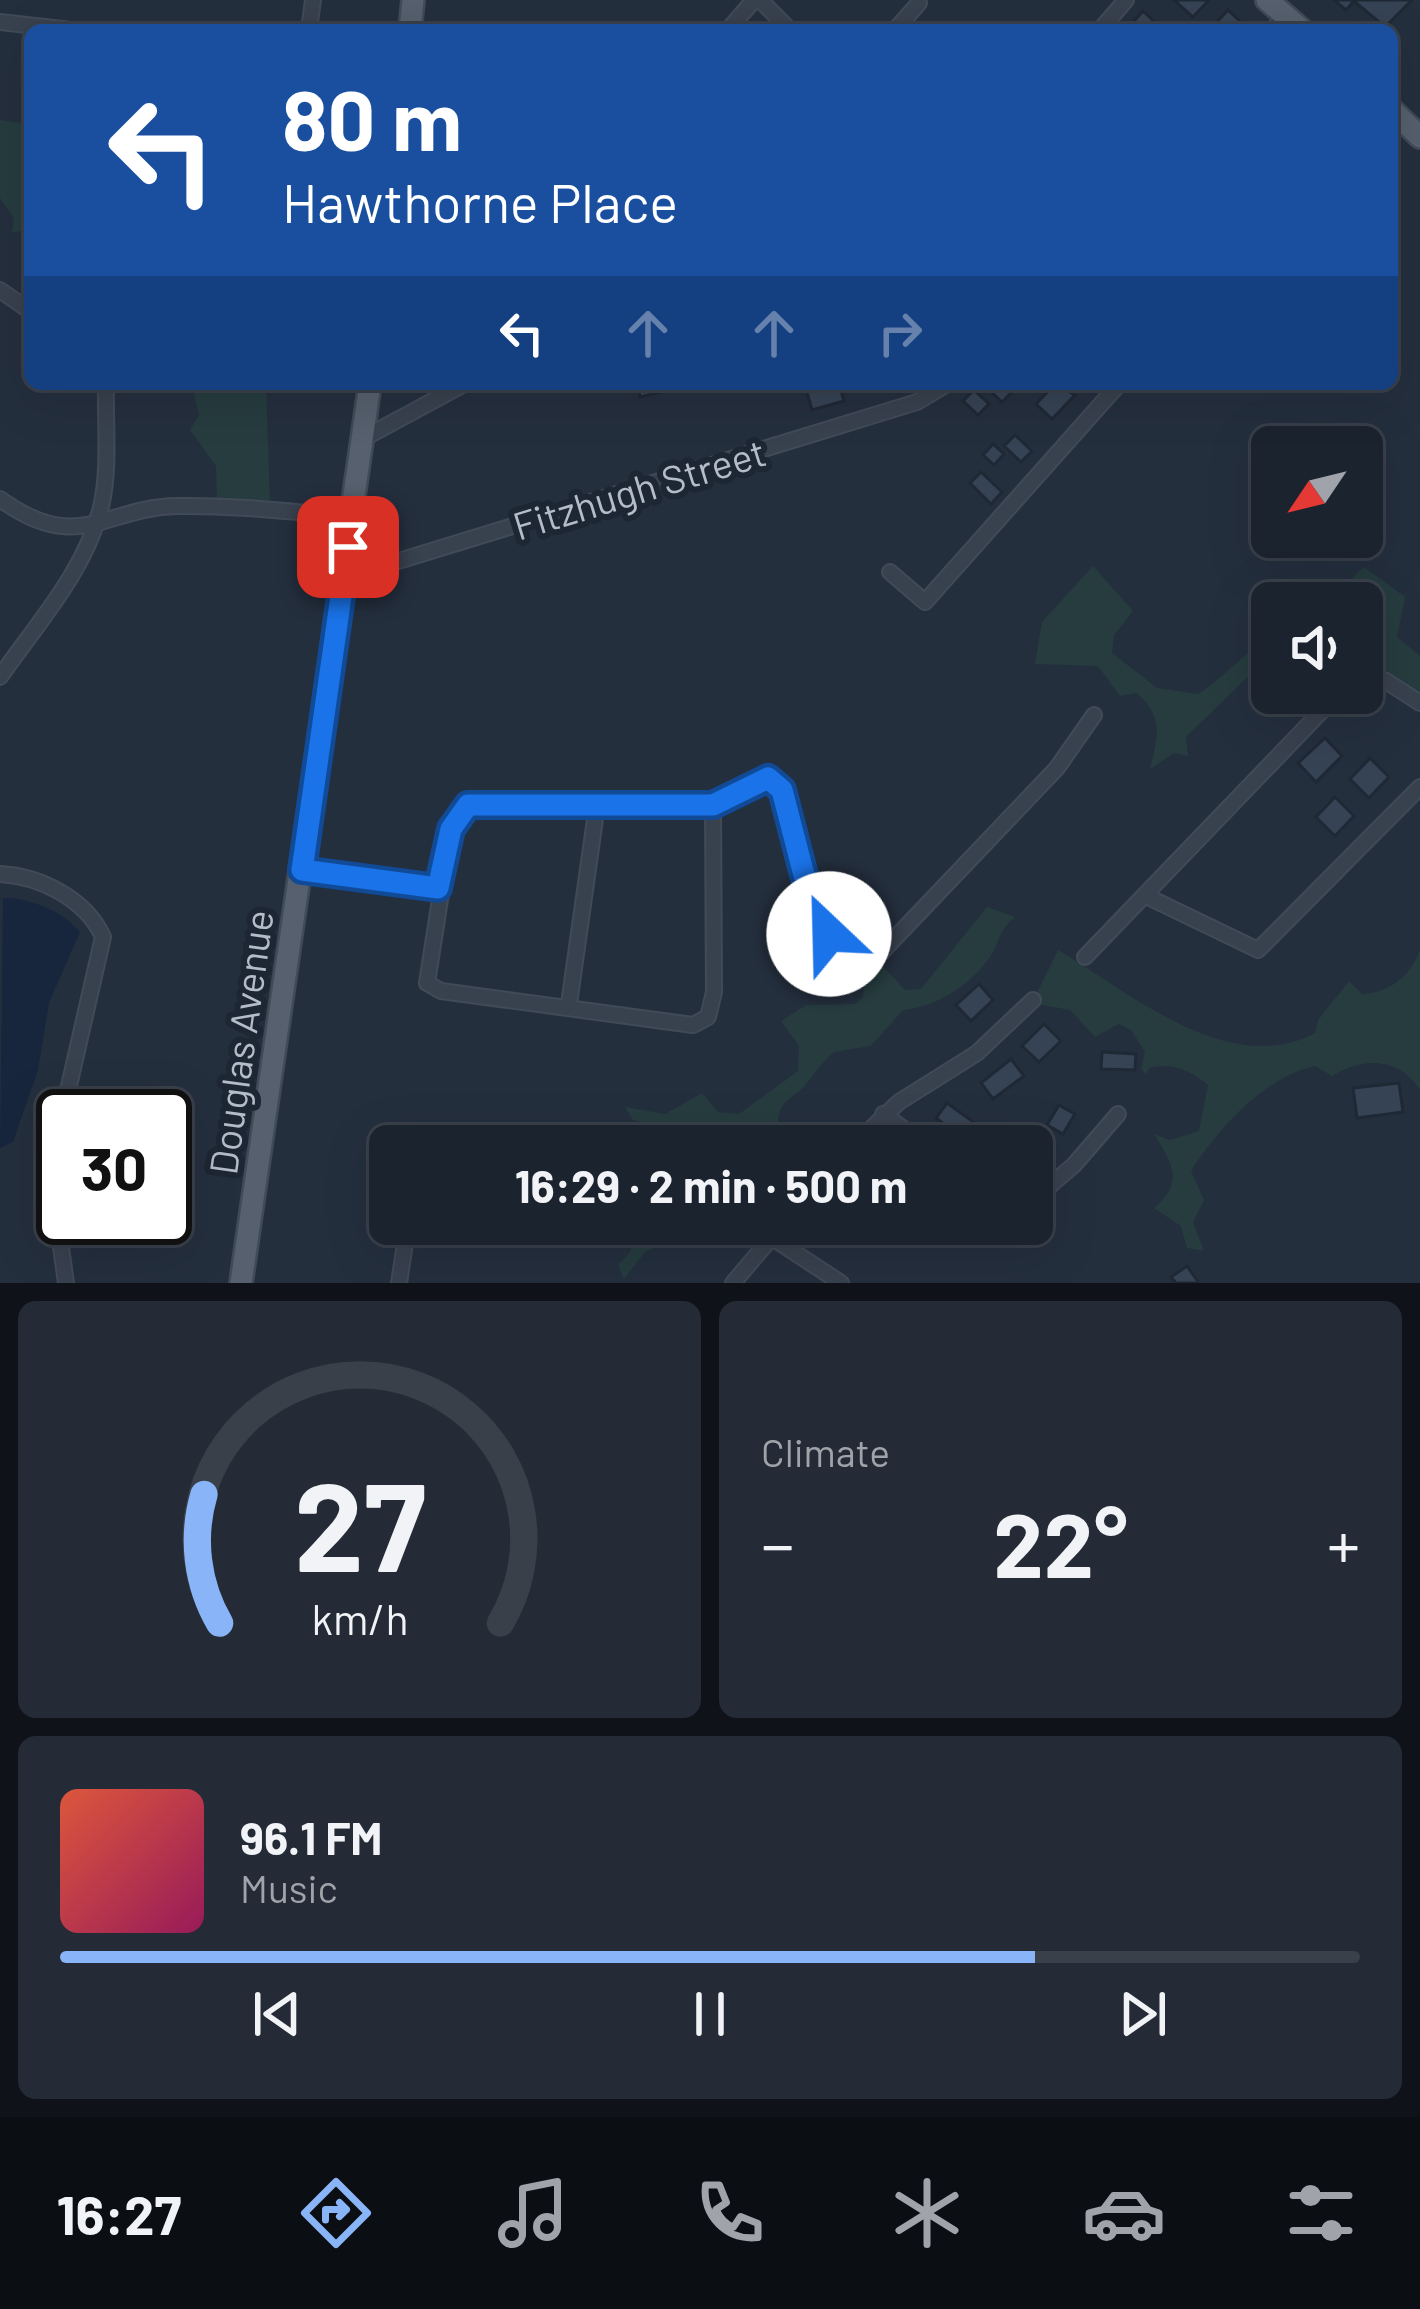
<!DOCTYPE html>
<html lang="en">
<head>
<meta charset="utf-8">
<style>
	body { margin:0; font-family:Barlow,sans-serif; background:#242b36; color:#f1f3f6; height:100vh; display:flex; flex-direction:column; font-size:45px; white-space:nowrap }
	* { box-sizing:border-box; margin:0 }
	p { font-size:39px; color:#a0a4aa }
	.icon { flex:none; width:66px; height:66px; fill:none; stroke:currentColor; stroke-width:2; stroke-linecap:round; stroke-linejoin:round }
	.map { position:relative; height:1283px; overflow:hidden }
	.side { display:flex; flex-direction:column; gap:18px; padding:18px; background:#0f1319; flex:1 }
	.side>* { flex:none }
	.hud { position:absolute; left:24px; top:24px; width:1374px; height:366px; border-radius:18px; box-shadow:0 12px 48px #0002,0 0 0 3px #39404a; background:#1a4fa0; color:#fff; overflow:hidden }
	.needle { width:78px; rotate:235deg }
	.fabs { position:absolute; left:1251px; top:426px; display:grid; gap:24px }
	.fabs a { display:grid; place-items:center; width:132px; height:132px; border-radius:18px; background:#1b232e; box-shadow:0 12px 48px #0002,0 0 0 3px #39404a; font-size:60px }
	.speed { position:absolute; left:36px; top:1089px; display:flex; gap:24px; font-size:60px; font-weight:700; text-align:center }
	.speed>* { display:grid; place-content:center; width:156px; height:156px; border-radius:50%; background:#1b232e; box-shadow:0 12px 48px #0002,0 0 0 3px #39404a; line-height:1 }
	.speed .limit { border:6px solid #111; border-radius:18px; background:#fff; color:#111 }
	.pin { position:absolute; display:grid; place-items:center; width:102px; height:102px; color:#fff; margin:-51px; border-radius:24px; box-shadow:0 6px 18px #0006 }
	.me { position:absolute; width:132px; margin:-66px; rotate:336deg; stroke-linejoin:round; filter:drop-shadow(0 0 9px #0008) }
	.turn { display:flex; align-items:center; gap:42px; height:252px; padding:0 60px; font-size:54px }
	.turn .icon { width:156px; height:156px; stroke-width:2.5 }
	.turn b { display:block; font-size:84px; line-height:102px }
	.lanes { display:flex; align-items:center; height:114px; padding:0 60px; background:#0003; justify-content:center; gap:60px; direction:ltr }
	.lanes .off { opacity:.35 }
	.big { font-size:90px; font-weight:700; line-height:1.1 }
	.side .card { flex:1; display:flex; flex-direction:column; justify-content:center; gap:18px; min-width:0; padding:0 42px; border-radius:18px; background:#242b36 }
	.side .dial { align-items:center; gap:0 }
	.dial svg { height:312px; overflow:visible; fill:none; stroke:#39404a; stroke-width:7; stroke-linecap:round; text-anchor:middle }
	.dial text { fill:#f1f3f6; stroke:none }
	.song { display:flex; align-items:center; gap:36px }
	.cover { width:144px; height:144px; border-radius:18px; background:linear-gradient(135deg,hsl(10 70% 55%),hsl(330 70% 35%)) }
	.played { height:12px; border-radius:6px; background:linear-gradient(90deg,#8ab4f8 75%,#39404a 75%) }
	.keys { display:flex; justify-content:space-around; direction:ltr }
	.heat { display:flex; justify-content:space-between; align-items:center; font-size:66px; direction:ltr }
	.side .tiles { flex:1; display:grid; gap:18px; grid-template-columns:1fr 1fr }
	.card:last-child { grid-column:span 2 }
	.trip { position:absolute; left:369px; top:1125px; width:684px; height:120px; border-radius:18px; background:#1b232e; box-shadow:0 12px 48px #0002,0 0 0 3px #39404a; font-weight:700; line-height:120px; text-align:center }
	.tab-bar { display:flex; height:192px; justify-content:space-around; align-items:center; background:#0b0e12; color:#a0a4aa }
	.tab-bar .icon { width:84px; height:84px }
	.tab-bar .current { color:#8ab4f8 }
	.tab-bar b { font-size:54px; color:#f1f3f6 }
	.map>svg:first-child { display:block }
	.green { fill:#263c3f }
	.water { fill:#17263c }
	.building { fill:#364354; stroke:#1f2835; stroke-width:3 }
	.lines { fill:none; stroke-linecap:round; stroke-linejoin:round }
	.minor-casing { stroke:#414a57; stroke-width:18 }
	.primary-casing { stroke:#414a57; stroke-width:26 }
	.minor { stroke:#38414e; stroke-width:14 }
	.primary { stroke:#56606e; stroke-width:21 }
	.route-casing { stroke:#114b97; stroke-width:30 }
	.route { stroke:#1a73e8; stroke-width:21 }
	.labels { text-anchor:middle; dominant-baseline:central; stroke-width:12; stroke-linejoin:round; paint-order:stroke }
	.street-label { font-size:39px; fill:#b4bcc9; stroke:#1d2633 }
</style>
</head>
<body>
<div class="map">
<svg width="1420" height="1283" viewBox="0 0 1420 1283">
	<rect width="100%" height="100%" fill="#242f3e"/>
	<g class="green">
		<path d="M0 120 30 124V229L12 233 14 218 0 198Z"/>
		<path d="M191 384H266L270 503 217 502 216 466 190 430 199 415Z"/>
		<path d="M1093 566 1133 611 1114 635 1112 653 1157 688 1198 694C1226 677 1243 652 1272 637V653L1186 737 1188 756 1174 753 1150 769C1158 737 1164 715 1136 693L1120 696 1098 666 1035 664 1042 622Z"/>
		<path d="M1364 567 1405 597 1397 637 1420 656V700L1362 670V603H1325Z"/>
		<path d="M987 907 1015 917C999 929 1000 942 990 957 970 986 936 1007 903 1010L871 1046 834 1052C823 1062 816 1071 807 1083 792 1102 777 1097 778 1131L752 1146H676L669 1130 633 1120 625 1107 665 1114 702 1093 718 1112 739 1114 798 1071 799 1046 781 1021 806 1005 855 1004 863 997 865 960H877L905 990 921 989Z"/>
		<path d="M1058 950C1129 992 1229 1079 1315 1033L1318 1020 1349 981 1362 994C1390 993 1411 975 1420 950V1090C1399 1058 1365 1056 1332 1076L1315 1066C1264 1077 1218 1129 1191 1171L1204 1200 1193 1222 1204 1251 1187 1248 1181 1226 1154 1208C1185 1182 1172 1163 1154 1134L1170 1140 1199 1131 1208 1085C1190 1070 1172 1062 1149 1068L1146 1074 1141 1069 1145 1052 1131 1030 1119 1024 1095 1037 1070 1010 1032 1003Z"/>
		<path d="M667 1224H687L681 1236 645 1252 624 1279 618 1265 631 1251V1241L654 1240Z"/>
	</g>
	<path class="water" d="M3 898C30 898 63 911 80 932L49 1003 38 1070 13 1142 0 1148Z"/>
	<g class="building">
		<path d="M1174 0H1209L1193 17Z"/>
		<path d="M1334 0H1412L1385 27 1354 1 1346 10Z"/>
		<path d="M1228 10 1246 27 1243 30H1223L1216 23Z"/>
		<path d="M1143 11 1158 25 1152 30H1126Z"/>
		<path d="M637 384H668L669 390 640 397Z"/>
		<path d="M824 384H839L844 401 812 410 806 389Z"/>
		<path d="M983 384H1008L1014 390 1002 402Z"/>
		<path d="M1055 384 1075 395 1052 419 1036 404Z"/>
		<path d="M974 390 989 404 978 415 963 401Z"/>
		<path d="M1015 435 1032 451 1021 462 1004 446Z"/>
		<path d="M993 444 1004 454 994 465 983 455Z"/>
		<path d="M981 472 1002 492 991 504 970 483Z"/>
		<path d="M1325 738 1342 756 1316 782 1298 763Z"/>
		<path d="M1370 758 1389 777 1369 798 1350 779Z"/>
		<path d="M1335 797 1354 816 1335 836 1316 817Z"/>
		<path d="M979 984 993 1000 971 1021 956 1005Z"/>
		<path d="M1044 1024 1061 1041 1039 1062 1022 1046Z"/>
		<path d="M1102 1052 1136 1054 1135 1070 1101 1069Z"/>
		<path d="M1011 1059 1024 1076 993 1099 981 1083Z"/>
		<path d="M1399 1083 1403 1112 1357 1118 1353 1088Z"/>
		<path d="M947 1103 975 1123 964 1139 936 1118Z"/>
		<path d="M1059 1105 1075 1114 1063 1134 1047 1125Z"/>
		<path d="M1187 1266 1199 1283H1176L1171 1277Z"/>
	</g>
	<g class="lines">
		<defs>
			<g id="minor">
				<path d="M760 0 790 30"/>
				<path d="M0 22 71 30"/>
				<path d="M309 30 313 0"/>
				<path d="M728 30 754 0"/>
				<path d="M895 30 919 3"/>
				<path d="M1100 30 1126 0"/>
				<path d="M1272 30 1286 16"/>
				<path d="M0 290 30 311"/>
				<path d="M364 438 464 384"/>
				<path d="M0 499C79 556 105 507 177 506 235 505 294 512 353 517"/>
				<path d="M890 572 925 602 1119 384"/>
				<path d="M343 578 917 402 947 384"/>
				<path d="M1362 674 1386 681 1420 703"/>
				<path d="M0 677C36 625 86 570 101 507 110 469 105 423 106 384"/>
				<path d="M713 805 714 992 708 1017 693 1025 441 991 427 983 451 829 468 805H713L730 801 768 778 782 790 813 906 829 934 855 960 877 957 1057 768 1094 715"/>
				<path d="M302 870 438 888"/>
				<path d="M0 874C40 876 86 899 103 937L50 1169 66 1283"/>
				<path d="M1146 896 1258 950 1420 787"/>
				<path d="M1085 957 1339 693"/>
				<path d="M569 1004 597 805"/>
				<path d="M883 1114 927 1146"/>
				<path d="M853 1146 899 1102 977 1053 1033 1000"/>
				<path d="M1032 1201 1074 1165 1118 1114"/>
				<path d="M771 1237 841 1283"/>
				<path d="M399 1283 408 1224"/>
				<path d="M733 1283 783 1224"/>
			</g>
			<g id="primary">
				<path d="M1267 0 1302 30"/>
				<path d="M410 30 413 0"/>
				<path d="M1392 110 1420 137"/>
				<path d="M241 1283 370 384"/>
			</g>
		</defs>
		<use href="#minor" class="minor-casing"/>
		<use href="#primary" class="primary-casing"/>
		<use href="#minor" class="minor"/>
		<use href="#primary" class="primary"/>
	</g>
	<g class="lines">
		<defs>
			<path id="route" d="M348 547 302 870 438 888 451 829 468 805H713L768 778 782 790 812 906 829 934"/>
		</defs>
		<use href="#route" class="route-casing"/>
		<use href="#route" class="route"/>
	</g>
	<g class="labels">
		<g class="street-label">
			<text transform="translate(639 488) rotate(-17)">Fitzhugh Street</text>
			<text transform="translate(240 1042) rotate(-82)">Douglas Avenue</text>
		</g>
	</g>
</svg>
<div class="fabs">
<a><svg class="needle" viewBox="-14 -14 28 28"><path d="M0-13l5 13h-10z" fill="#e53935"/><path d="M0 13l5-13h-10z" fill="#a0a4aa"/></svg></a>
<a><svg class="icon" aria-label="sound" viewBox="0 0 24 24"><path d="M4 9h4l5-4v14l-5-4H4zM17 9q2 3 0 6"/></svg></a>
</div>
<div class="speed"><div class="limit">30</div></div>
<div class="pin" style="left:348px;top:547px;background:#d93025"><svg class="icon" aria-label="arrive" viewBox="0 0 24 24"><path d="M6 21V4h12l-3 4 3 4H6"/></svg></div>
<svg class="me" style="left:829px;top:934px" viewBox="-20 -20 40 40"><circle r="19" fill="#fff"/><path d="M0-13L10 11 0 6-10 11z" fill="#1a73e8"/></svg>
<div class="trip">16:29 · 2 min · 500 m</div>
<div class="hud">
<div class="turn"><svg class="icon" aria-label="left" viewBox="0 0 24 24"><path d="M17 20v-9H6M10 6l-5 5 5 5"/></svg><div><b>80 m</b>Hawthorne Place</div></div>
<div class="lanes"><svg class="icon" aria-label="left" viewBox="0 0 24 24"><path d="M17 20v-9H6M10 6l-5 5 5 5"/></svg><svg class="icon off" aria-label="ahead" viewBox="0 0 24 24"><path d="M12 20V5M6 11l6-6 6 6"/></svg><svg class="icon off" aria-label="ahead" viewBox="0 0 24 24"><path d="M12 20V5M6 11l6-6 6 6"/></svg><svg class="icon off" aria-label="right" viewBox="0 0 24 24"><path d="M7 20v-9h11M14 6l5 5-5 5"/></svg></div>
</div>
</div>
<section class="side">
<div class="tiles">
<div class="card dial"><svg viewBox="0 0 100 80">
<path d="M14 69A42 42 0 1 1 86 69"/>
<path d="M14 69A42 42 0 0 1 10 36" stroke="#8ab4f8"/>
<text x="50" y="56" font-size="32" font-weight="700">27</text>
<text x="50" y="72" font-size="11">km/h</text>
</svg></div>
<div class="card"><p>Climate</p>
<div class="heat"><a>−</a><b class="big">22°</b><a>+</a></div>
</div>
<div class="card">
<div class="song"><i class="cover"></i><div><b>96.1 FM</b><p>Music</p></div></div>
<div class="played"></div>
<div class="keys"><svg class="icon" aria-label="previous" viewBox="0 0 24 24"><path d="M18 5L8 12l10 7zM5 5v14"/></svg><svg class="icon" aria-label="pause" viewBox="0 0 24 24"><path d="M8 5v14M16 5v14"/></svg><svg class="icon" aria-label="next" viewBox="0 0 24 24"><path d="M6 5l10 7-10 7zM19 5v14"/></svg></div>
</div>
</div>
</section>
<nav class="tab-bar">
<b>16:27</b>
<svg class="icon current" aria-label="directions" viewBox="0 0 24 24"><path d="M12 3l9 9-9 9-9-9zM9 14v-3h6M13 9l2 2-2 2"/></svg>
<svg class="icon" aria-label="music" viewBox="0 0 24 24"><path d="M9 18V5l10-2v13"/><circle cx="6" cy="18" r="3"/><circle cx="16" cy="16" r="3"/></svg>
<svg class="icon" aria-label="phone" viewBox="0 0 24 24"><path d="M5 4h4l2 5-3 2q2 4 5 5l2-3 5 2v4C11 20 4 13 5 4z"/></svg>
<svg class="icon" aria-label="climate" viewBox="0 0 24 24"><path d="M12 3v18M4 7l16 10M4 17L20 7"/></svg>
<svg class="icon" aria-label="car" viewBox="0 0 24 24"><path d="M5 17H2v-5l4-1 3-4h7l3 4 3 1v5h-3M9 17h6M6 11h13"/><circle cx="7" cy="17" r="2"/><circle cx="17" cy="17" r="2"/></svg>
<svg class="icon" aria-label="filters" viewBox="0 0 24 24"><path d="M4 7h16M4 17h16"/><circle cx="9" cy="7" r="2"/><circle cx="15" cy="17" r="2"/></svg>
</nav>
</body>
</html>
